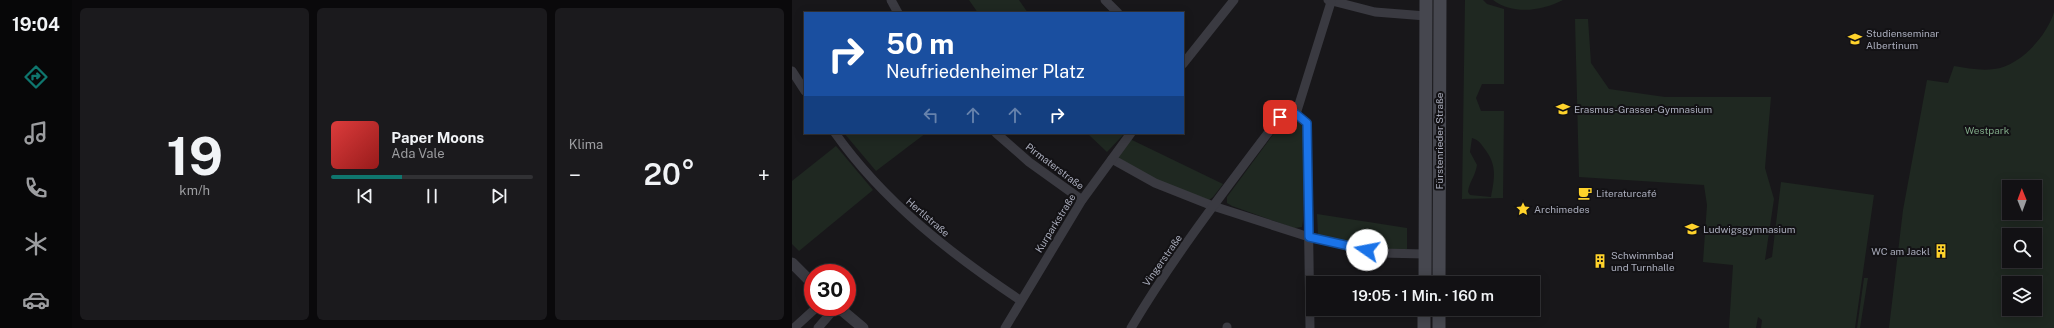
<!DOCTYPE html>
<html lang="de">
<head>
<meta charset="utf-8">
<style>
	body { margin:0; font-family:"Public Sans",sans-serif; background:#1b1a1d; color:#f1f3f6; height:100vh; display:flex; flex-direction:column; font-size:15px; white-space:nowrap }
	* { box-sizing:border-box; margin:0 }
	p { font-size:13px; color:#9c9da0 }
	.icon { flex:none; width:22px; height:22px; fill:none; stroke:currentColor; stroke-width:2; stroke-linecap:round; stroke-linejoin:round }
	.map { position:relative; flex:1; overflow:hidden }
	.sheet { display:flex; flex-direction:column; gap:8px; padding:8px; background:#0a090b; width:720px }
	.sheet>* { flex:none }
	.hud { position:absolute; left:12px; top:12px; width:380px; height:122px; border-radius:0px; box-shadow:0 2px 10px #0003,0 0 0 1px #313134; background:#1a4fa0; color:#fff; overflow:hidden }
	.needle { width:26px; rotate:359deg }
	.fabs { position:absolute; left:1210px; top:180px; display:grid; gap:8px }
	.fabs a { display:grid; place-items:center; width:40px; height:40px; border-radius:0px; background:#121114; box-shadow:0 2px 10px #0003,0 0 0 1px #313134; font-size:20px }
	.speed { position:absolute; left:12px; top:264px; display:flex; gap:8px; font-size:20px; font-weight:700; text-align:center }
	.speed>* { display:grid; place-content:center; width:52px; height:52px; border-radius:50%; background:#121114; box-shadow:0 2px 10px #0003,0 0 0 1px #313134; line-height:1 }
	.speed .limit { border:6px solid #d22; background:#fff; color:#111 }
	.pin { position:absolute; display:grid; place-items:center; width:34px; height:34px; color:#fff; margin:-17px; border-radius:8px; box-shadow:0 2px 6px #0006 }
	.me { position:absolute; width:44px; margin:-22px; rotate:282deg; stroke-linejoin:round; filter:drop-shadow(0 0 3px #0008) }
	.turn { display:flex; align-items:center; gap:14px; height:84px; padding:0 16px; font-size:18px }
	.turn .icon { width:52px; height:52px; stroke-width:2.5 }
	.turn b { display:block; font-size:28px; line-height:34px }
	.lanes { display:flex; align-items:center; height:38px; padding:0 16px; background:#0003; justify-content:center; gap:20px; direction:ltr }
	.lanes .off { opacity:.35 }
	.big { font-size:30px; font-weight:600; line-height:1.1 }
	.sheet .card { flex:1; display:flex; flex-direction:column; justify-content:center; gap:6px; min-width:0; padding:0 14px; border-radius:6px; background:#1b1a1d }
	.sheet .dial { align-items:center; gap:0 }
	.dial b { font-size:52px; line-height:1 }
	.song { display:flex; align-items:center; gap:12px }
	.cover { width:48px; height:48px; border-radius:6px; background:linear-gradient(135deg,hsl(0 70% 55%),hsl(0 70% 35%)) }
	.played { height:4px; border-radius:2px; background:linear-gradient(90deg,#0f766e 35%,#313134 35%) }
	.keys { display:flex; justify-content:space-around; direction:ltr }
	.heat { display:flex; justify-content:space-between; align-items:center; font-size:22px; direction:ltr }
	.sheet .tiles { flex:1; display:grid; gap:8px; grid-template-columns:repeat(3,1fr) }
	.trip { position:absolute; left:514px; top:276px; width:234px; height:40px; border-radius:0px; background:#121114; box-shadow:0 2px 10px #0003,0 0 0 1px #313134; font-weight:600; line-height:40px; text-align:center }
	main { display:flex; flex:1; min-height:0 }
	.menu { display:flex; flex-direction:column; width:72px; justify-content:space-around; align-items:center; background:#070708; color:#9c9da0 }
	.menu .icon { width:28px; height:28px }
	.menu .active { color:#0f766e }
	.menu b { font-size:18px; color:#f1f3f6 }
	.map>svg:first-child { display:block }
	.green { fill:#1f2821; fill-rule:evenodd }
	.lines { fill:none; stroke-linecap:round; stroke-linejoin:round }
	.minor { stroke:#3a3a41; stroke-width:9 }
	.tertiary { stroke:#3a3a41; stroke-width:11 }
	.secondary { stroke:#46474f; stroke-width:13 }
	.route-casing { stroke:#114b97; stroke-width:10 }
	.route { stroke:#1a73e8; stroke-width:7 }
	.labels { text-anchor:middle; dominant-baseline:central; stroke-width:4; stroke-linejoin:round; paint-order:stroke }
	.poi-label { font-size:10px; fill:#a9acbb; stroke:#131215; text-anchor:start }
	.park-label { font-size:10px; fill:#7fa786; stroke:#131215 }
	.street-label { font-size:10px; fill:#a9acbb; stroke:#131215 }
</style>
</head>
<body>
<main>
<nav class="menu">
<b>19:04</b>
<svg class="icon active" aria-label="directions" viewBox="0 0 24 24"><path d="M12 3l9 9-9 9-9-9zM9 14v-3h6M13 9l2 2-2 2"/></svg>
<svg class="icon" aria-label="music" viewBox="0 0 24 24"><path d="M9 18V5l10-2v13"/><circle cx="6" cy="18" r="3"/><circle cx="16" cy="16" r="3"/></svg>
<svg class="icon" aria-label="phone" viewBox="0 0 24 24"><path d="M5 4h4l2 5-3 2q2 4 5 5l2-3 5 2v4C11 20 4 13 5 4z"/></svg>
<svg class="icon" aria-label="climate" viewBox="0 0 24 24"><path d="M12 3v18M4 7l16 10M4 17L20 7"/></svg>
<svg class="icon" aria-label="car" viewBox="0 0 24 24"><path d="M5 17H2v-5l4-1 3-4h7l3 4 3 1v5h-3M9 17h6M6 11h13"/><circle cx="7" cy="17" r="2"/><circle cx="17" cy="17" r="2"/></svg>
</nav>
<section class="sheet">
<div class="tiles">
<div class="card dial"><b>19</b><p>km/h</p></div>
<div class="card">
<div class="song"><i class="cover"></i><div><b>Paper Moons</b><p>Ada Vale</p></div></div>
<div class="played"></div>
<div class="keys"><svg class="icon" aria-label="previous" viewBox="0 0 24 24"><path d="M18 5L8 12l10 7zM5 5v14"/></svg><svg class="icon" aria-label="pause" viewBox="0 0 24 24"><path d="M8 5v14M16 5v14"/></svg><svg class="icon" aria-label="next" viewBox="0 0 24 24"><path d="M6 5l10 7-10 7zM19 5v14"/></svg></div>
</div>
<div class="card"><p>Klima</p>
<div class="heat"><a>−</a><b class="big">20°</b><a>+</a></div>
</div>
</div>
</section>
<div class="map">
<svg width="1262" height="328" viewBox="0 0 1262 328">
	<rect width="100%" height="100%" fill="#18171a"/>
	<g class="green">
		<path d="M177 0H227L236 13H186Z"/>
		<path d="M673 0H691L695 4 712 9V84H690L684 98 689 111H712L711 198 670 199ZM680 138C686 140 688 142 692 148 705 164 703 177 699 197L678 195 676 192C677 182 683 177 685 165L678 152Z"/>
		<path d="M701 0H771C750 11 721 15 701 0Z"/>
		<path d="M1262 12V328H1097L1111 210 1135 80 1156 83 1162 66C1175 68 1189 71 1202 69 1228 66 1255 36 1262 12ZM1217 187H1243V213H1217ZM1217 235H1243V261H1217ZM1217 283H1243V309H1217Z"/>
		<path d="M783 19H796L799 63 817 89 873 97H979L973 168 982 199 973 260 980 257 989 182 1082 195 1063 328H969L970 320 966 317 964 328H937L941 265 911 262 915 205 912 185 787 177Z"/>
		<path d="M503 119 511 126V221L510 227 502 228 440 206 435 203V197L491 121Z"/>
		<path d="M52 133H134L84 171Z"/>
		<path d="M295 133H328L331 135 315 152Z"/>
		<path d="M338 139 431 184 421 197 417 200 365 181 328 159 326 156Z"/>
		<path d="M44 146 81 190 7 251 0 244V181Z"/>
		<path d="M525 214 615 228V249H589L530 237 526 234Z"/>
		<path d="M1072 278H1076L1068 328H1065Z"/>
	</g>
	<g class="lines">
		<g class="minor">
			<path d="M99 0 106 13"/>
			<path d="M313 0 326 13"/>
			<path d="M536 0 583 12 634 16"/>
			<path d="M391 64 442 0"/>
			<path d="M0 71 13 91"/>
			<path d="M504 114 515 123 518 328"/>
			<path d="M504 114 539 2"/>
			<path d="M43 133C92 202 159 254 228 300"/>
			<path d="M204 133 237 162 290 200"/>
			<path d="M320 159 363 183 421 206 517 237 589 253 633 254"/>
			<path d="M2 328 25 307"/>
			<path d="M26 328 44 307"/>
			<path d="M213 328 290 200 339 133"/>
			<path d="M339 328C383 254 436 186 488 117L504 114"/>
			<path d="M435 328V327"/>
		</g>
		<g class="tertiary">
			<path d="M0 263 21 284"/>
			<path d="M46 307 71 328"/>
		</g>
		<g class="secondary">
			<path d="M633 283 634 0"/>
			<path d="M647 283 648 0"/>
			<path d="M632 328V309"/>
			<path d="M647 328V309"/>
		</g>
	</g>
	<g class="lines">
		<defs>
			<path id="route" d="M488 117 504 114 515 123 517 237 575 250"/>
		</defs>
		<use href="#route" class="route-casing"/>
		<use href="#route" class="route"/>
	</g>
	<defs>
		<symbol id="school-bare" viewBox="-9 -9 18 18"><path d="M0-5L7-2L0 1L-7-2ZM-4 1L0 2.5L4 1V4Q0 6-4 4Z" fill="#ffd32b" stroke="#131215" stroke-width="2.5" paint-order="stroke"/></symbol>
		<symbol id="cafe-bare" viewBox="-9 -9 18 18"><path d="M-5.5-4.5H6V0H3Q3 3.5 0 3.5H-2.5Q-5.5 3.5-5.5 0ZM3-3.2v2h1.7v-2ZM-6 4.5H4V6H-6Z" fill="#ffd32b" stroke="#131215" stroke-width="2.5" paint-order="stroke"/></symbol>
		<symbol id="sight-bare" viewBox="-9 -9 18 18"><path d="M0-6L1.8-2.2L6-1.7L2.9 1.2L3.7 5.4L0 3.3L-3.7 5.4L-2.9 1.2L-6-1.7L-1.8-2.2Z" fill="#ffd32b" stroke="#131215" stroke-width="2.5" paint-order="stroke"/></symbol>
		<symbol id="building-bare" viewBox="-9 -9 18 18"><path d="M-4-6H4V6H1V3H-1V6H-4ZM-2.5-4.3h1.7v1.8h-1.7ZM.8-4.3h1.7v1.8H.8ZM-2.5-1h1.7V.8h-1.7ZM.8-1h1.7V.8H.8Z" fill="#ffd32b" stroke="#131215" stroke-width="2.5" paint-order="stroke"/></symbol>
	</defs>
	<g fill-rule="evenodd">
		<use href="#school-bare" x="1053" y="29" width="20" height="20"/>
		<use href="#school-bare" x="761" y="99" width="20" height="20"/>
		<use href="#cafe-bare" x="783" y="183" width="20" height="20"/>
		<use href="#sight-bare" x="721" y="199" width="20" height="20"/>
		<use href="#school-bare" x="890" y="219" width="20" height="20"/>
		<use href="#building-bare" x="1139" y="241" width="20" height="20"/>
		<use href="#building-bare" x="798" y="251" width="20" height="20"/>
	</g>
	<g class="labels">
		<g class="poi-label">
			<text x="1074" y="33">Studienseminar<tspan x="1074" dy="12">Albertinum</tspan></text>
			<text x="782" y="109">Erasmus-Grasser-Gymnasium</text>
			<text x="804" y="193">Literaturcafé</text>
			<text x="742" y="209">Archimedes</text>
			<text x="911" y="229">Ludwigsgymnasium</text>
			<text x="1138" y="251" text-anchor="end">WC am Jackl</text>
			<text x="819" y="255">Schwimmbad<tspan x="819" dy="12">und Turnhalle</tspan></text>
		</g>
		<g class="park-label">
			<text x="1195" y="130">Westpark</text>
		</g>
		<g class="street-label">
			<text transform="translate(647 141) rotate(-90)">Fürstenrieder Straße</text>
			<text transform="translate(263 166) rotate(37)">Pirmaterstraße</text>
			<text transform="translate(136 217) rotate(41)">Hertlstraße</text>
			<text transform="translate(263 223) rotate(-58)">Kurparkstraße</text>
			<text transform="translate(370 260) rotate(-55)">Vingerstraße</text>
		</g>
	</g>
</svg>
<div class="fabs">
<a><svg class="needle" viewBox="-14 -14 28 28"><path d="M0-13l5 13h-10z" fill="#e53935"/><path d="M0 13l5-13h-10z" fill="#9c9da0"/></svg></a>
<a><svg class="icon" aria-label="search" viewBox="0 0 24 24"><circle cx="10" cy="10" r="6"/><path d="M15 15l6 6"/></svg></a>
<a><svg class="icon" aria-label="layers" viewBox="0 0 24 24"><path d="M12 4l9 5-9 5-9-5zM3 14l9 5 9-5"/></svg></a>
</div>
<div class="speed"><div class="limit">30</div></div>
<div class="pin" style="left:488px;top:117px;background:#d93025"><svg class="icon" aria-label="arrive" viewBox="0 0 24 24"><path d="M6 21V4h12l-3 4 3 4H6"/></svg></div>
<svg class="me" style="left:575px;top:250px" viewBox="-20 -20 40 40"><circle r="19" fill="#fff"/><path d="M0-13L10 11 0 6-10 11z" fill="#1a73e8"/></svg>
<div class="trip">19:05 · 1 Min. · 160 m</div>
<div class="hud">
<div class="turn"><svg class="icon" aria-label="right" viewBox="0 0 24 24"><path d="M7 20v-9h11M14 6l5 5-5 5"/></svg><div><b>50 m</b>Neufriedenheimer Platz</div></div>
<div class="lanes"><svg class="icon off" aria-label="left" viewBox="0 0 24 24"><path d="M17 20v-9H6M10 6l-5 5 5 5"/></svg><svg class="icon off" aria-label="ahead" viewBox="0 0 24 24"><path d="M12 20V5M6 11l6-6 6 6"/></svg><svg class="icon off" aria-label="ahead" viewBox="0 0 24 24"><path d="M12 20V5M6 11l6-6 6 6"/></svg><svg class="icon" aria-label="right" viewBox="0 0 24 24"><path d="M7 20v-9h11M14 6l5 5-5 5"/></svg></div>
</div>
</div>
</main>
</body>
</html>
